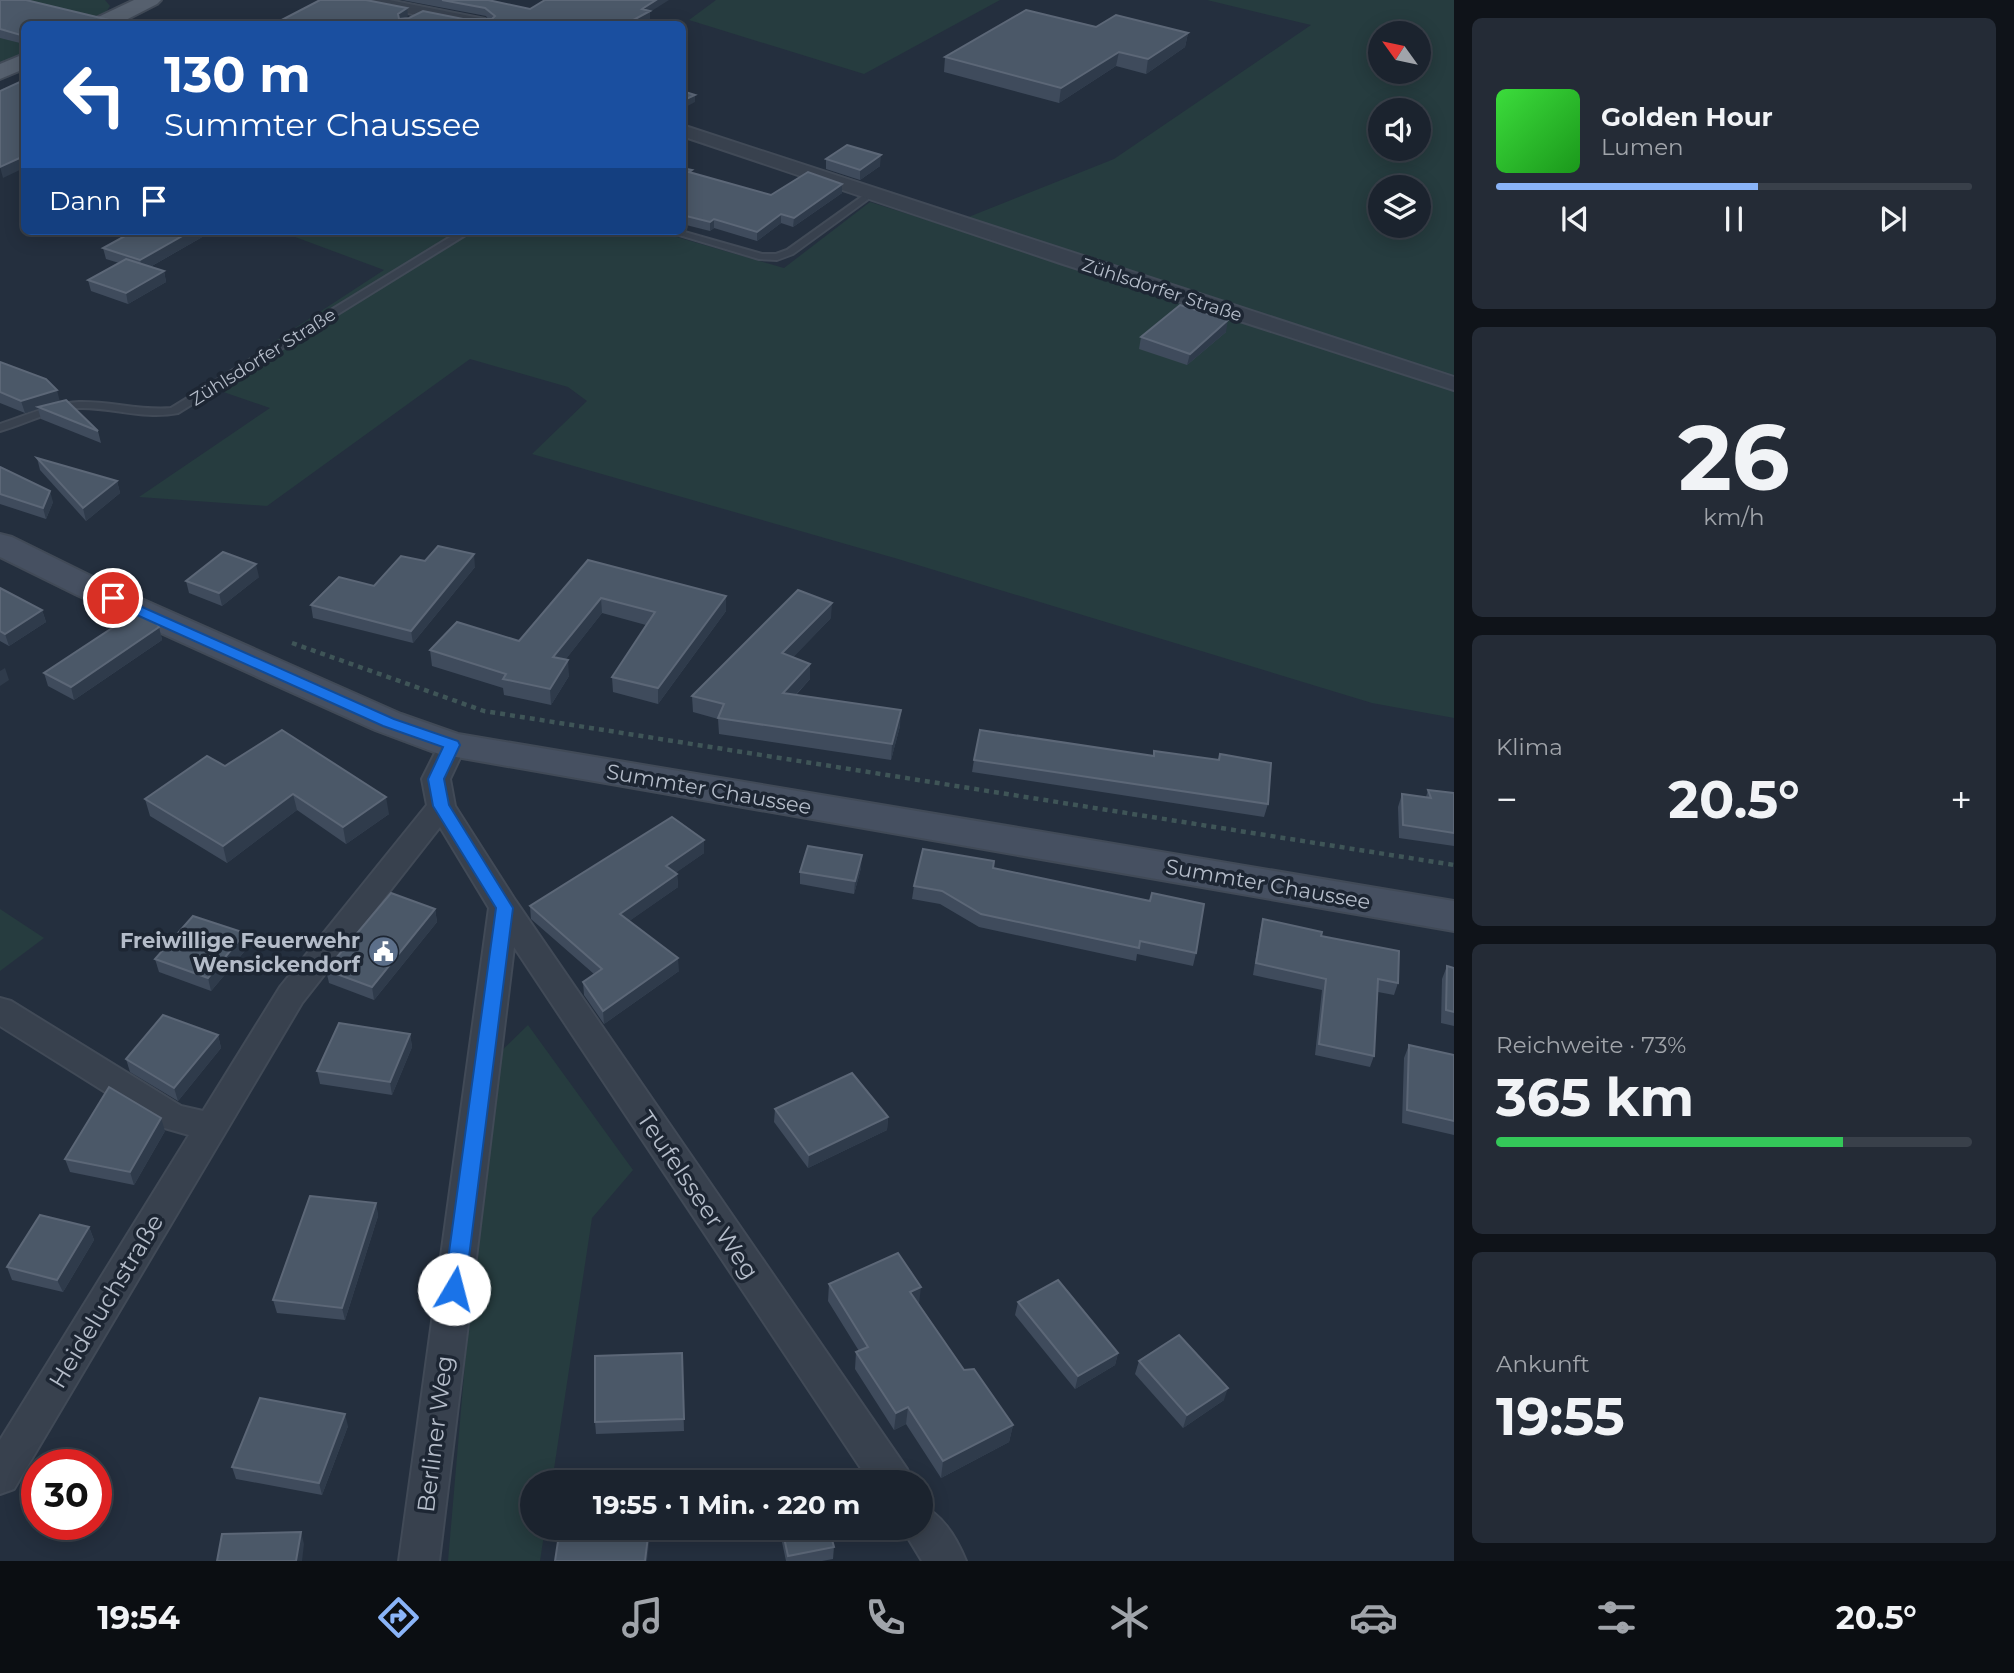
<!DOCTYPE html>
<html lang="de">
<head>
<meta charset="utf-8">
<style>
	body { margin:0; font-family:Montserrat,sans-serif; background:#242b36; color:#f1f3f6; height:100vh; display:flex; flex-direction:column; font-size:26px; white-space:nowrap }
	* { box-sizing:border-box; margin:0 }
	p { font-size:23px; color:#a0a4aa }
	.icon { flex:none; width:38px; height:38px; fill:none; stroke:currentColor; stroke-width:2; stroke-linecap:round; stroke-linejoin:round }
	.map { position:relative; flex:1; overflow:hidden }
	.sheet { display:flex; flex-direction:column; gap:18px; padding:18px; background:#0f1319; width:560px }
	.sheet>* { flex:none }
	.banner { position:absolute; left:21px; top:21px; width:665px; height:214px; border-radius:10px; box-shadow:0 4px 18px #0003,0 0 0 2px #39404a; background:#1a4fa0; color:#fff; overflow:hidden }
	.needle { width:46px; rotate:303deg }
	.fabs { position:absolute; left:1368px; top:21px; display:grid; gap:14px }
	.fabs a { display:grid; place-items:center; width:63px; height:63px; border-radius:50%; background:#1b232e; box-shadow:0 4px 18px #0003,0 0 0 2px #39404a; font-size:35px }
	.speed { position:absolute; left:21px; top:1449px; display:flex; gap:14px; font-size:35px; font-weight:700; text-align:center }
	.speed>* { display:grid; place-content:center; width:91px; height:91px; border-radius:50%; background:#1b232e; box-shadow:0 4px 18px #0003,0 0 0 2px #39404a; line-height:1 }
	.speed .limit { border:10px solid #d22; background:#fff; color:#111 }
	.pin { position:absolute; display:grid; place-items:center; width:60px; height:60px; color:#fff; margin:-30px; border:4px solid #fff; border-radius:50%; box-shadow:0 2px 7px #0007 }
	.me { position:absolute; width:77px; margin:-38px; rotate:8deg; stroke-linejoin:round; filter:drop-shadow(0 0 5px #0008) }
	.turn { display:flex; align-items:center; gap:24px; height:147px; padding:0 28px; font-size:32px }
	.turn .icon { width:91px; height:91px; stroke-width:2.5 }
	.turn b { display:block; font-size:49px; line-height:60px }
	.then { display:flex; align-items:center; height:66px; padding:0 28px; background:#0003; gap:14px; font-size:26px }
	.big { font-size:52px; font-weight:700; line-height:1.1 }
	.sheet .card { flex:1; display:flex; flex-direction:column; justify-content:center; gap:10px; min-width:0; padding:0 24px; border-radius:10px; background:#242b36 }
	.sheet .dial { align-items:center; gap:0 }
	.dial b { font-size:91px; line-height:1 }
	.song { display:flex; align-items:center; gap:21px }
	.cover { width:84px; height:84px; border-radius:10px; background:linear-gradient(135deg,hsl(120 70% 55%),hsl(120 70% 35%)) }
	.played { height:7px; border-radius:4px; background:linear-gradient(90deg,#8ab4f8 55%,#39404a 55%) }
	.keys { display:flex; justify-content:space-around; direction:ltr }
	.heat { display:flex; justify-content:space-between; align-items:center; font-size:38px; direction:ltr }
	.charge { height:10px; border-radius:5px; background:linear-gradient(90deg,#34c759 73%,#39404a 0) }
	.trip { position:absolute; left:520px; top:1470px; width:413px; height:70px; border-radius:35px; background:#1b232e; box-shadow:0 4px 18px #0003,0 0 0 2px #39404a; font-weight:700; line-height:70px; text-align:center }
	.tab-bar { display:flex; height:112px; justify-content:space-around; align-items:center; background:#0b0e12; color:#a0a4aa }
	.tab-bar .icon { width:49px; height:49px }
	.tab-bar .active { color:#8ab4f8 }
	.tab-bar b { font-size:32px; color:#f1f3f6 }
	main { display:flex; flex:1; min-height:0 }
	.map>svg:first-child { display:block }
	.green { fill:#263c3f; fill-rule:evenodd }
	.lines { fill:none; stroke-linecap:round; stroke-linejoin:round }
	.lane-casing { stroke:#414a57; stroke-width:4 }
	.street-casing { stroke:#414a57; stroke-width:4 }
	.secondary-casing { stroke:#414a57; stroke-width:4 }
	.primary-casing { stroke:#414a57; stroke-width:4 }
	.path { stroke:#3f5557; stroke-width:4.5; stroke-dasharray:5 5; stroke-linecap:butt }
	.lane { fill:#38414e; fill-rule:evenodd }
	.street { fill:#38414e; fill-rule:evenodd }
	.secondary { fill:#465061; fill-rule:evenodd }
	.primary { fill:#56606e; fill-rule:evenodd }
	.wall { fill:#3f4b5c }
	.shaded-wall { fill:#2f3b4b }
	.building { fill:#4b5868; stroke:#5c6777; stroke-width:2 }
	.route { fill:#1a73e8; stroke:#114b97; stroke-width:2 }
	.labels { text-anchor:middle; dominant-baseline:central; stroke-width:7; stroke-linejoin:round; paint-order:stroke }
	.far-street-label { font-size:18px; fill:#b4bcc9; stroke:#1d2633 }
	.street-label { font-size:21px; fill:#b4bcc9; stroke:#1d2633 }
	.poi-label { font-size:21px; font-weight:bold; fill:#b4bcc9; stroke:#1d2633; text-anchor:end }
	.near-street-label { font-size:24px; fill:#b4bcc9; stroke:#1d2633 }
</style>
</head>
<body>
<main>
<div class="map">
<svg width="1454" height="1561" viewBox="0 0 1454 1561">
	<rect width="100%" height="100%" fill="#242f3e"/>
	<g class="green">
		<path d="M17 0H105L110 6C94 34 53 24 24 24V53L0 64V7Z"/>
		<path d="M716 0H1000L864 74 689 20Z"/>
		<path d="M1207 0H1454V718L1372 703 898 559 532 454 587 401 568 387 470 359 267 506 139 497 270 408 206 386 384 270 279 231H656L784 268 870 202 946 226 1114 159 1311 25ZM1381 33H1419V72H1381ZM1381 110H1419V149H1381ZM1381 187H1419V226H1381Z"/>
		<path d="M0 909 44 938 0 971Z"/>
		<path d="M528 1025 633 1170 592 1218 552 1482H532V1528H545L540 1561H448L491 1061Z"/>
	</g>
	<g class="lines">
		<defs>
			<g id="lane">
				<path d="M871 190 876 193 874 195 793 254 777 260 759 259 666 231H681L762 254H776L787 250Z"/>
				<path d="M460 231H472L178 413C144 420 112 407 79 408 51 409 26 424 0 431V424C26 416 51 403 79 402 110 401 140 411 171 408Z"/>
			</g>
			<g id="street">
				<path d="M358 0H389L485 19 493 24H464L366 5Z"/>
				<path d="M682 125 1454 377V390L1060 263 682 136Z"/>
				<path d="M452 736 462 739 466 745 450 779 455 806 515 900 907 1469 913 1482H870L514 947 439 1561H399L489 908 440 827 302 1003 14 1489 0 1494V1440L189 1135 161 1127 0 1026V998L11 1001 181 1106 203 1111 280 987 427 805 422 779 442 739Z"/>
				<path d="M920 1505C943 1514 957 1539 966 1561H922L902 1528H920Z"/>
			</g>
			<path id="secondary" d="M0 534 12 537 101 581 401 714 458 734 1454 901V931L439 754 375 730 77 595 0 557Z"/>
			<g id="primary">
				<path d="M134 0H161L157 4 118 24H91L94 19Z"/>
				<path d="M24 54V69L0 79V64Z"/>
			</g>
		</defs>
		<use href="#lane" class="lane-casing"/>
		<use href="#street" class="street-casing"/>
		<use href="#secondary" class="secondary-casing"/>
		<use href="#primary" class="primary-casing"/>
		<path class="path" d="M292 643 484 711 1454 865"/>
		<use href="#lane" class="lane"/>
		<use href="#street" class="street"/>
		<use href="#secondary" class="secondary"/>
		<use href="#primary" class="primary"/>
	</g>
	<g class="wall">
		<path d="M0 0 24 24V44L0 38Z"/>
		<path d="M402 0H488L530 9 650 12V19L640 24H274L408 16 404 18 488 19 486 16Z"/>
		<path d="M1096 27 1188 33 1185 47 1146 74 1116 66 1059 103 944 72 945 57Z"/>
		<path d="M826 159 880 166 860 180 826 169Z"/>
		<path d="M682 168 692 173 771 195 842 193 793 227 781 223 757 241 714 228 710 231 682 224Z"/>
		<path d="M211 232 150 267 164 271 166 282 128 304 91 291 88 280 119 263 106 259 103 248Z"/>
		<path d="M1226 332 1187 365 1139 349 1141 337Z"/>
		<path d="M0 362 60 402 98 431 101 443 41 419 38 409 25 413 0 403Z"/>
		<path d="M37 458 117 481 120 493 86 521 40 470Z"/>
		<path d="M0 467 53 502 46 519 0 504Z"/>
		<path d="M588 560 726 611 658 704 613 692 612 677 646 625 602 613 565 660 569 676 551 705 504 695 503 688 432 666 430 650 519 641Z"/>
		<path d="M425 561 475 567 413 643 313 618 311 605 374 586Z"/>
		<path d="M259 577 222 606 189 593 186 581Z"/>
		<path d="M0 588 42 610 46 622 9 646 0 641Z"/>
		<path d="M831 618 793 657 810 664V679L796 695 900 726 891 760 719 734 718 719 693 712 692 696Z"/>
		<path d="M159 627 162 640 74 700 48 686 44 673Z"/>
		<path d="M974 760 1268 804 1264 817 972 772Z"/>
		<path d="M225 766 389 814 346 844 297 810 227 863 150 816 145 799Z"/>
		<path d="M1428 790 1454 793V846L1399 838 1398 807 1402 794 1426 797Z"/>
		<path d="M704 840V853L675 873 677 874 678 887 629 921 679 971 604 1024 584 995 583 982 594 974 531 919 530 906Z"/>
		<path d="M994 861 993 868 1196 953 1193 966 1137 954 1136 961 979 927 940 904 912 899 914 886Z"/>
		<path d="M861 868 854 894 800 884V872Z"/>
		<path d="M435 909 437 922 374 1000 329 983 326 970Z"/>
		<path d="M1263 919 1321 936 1398 983 1394 995 1378 992 1374 1056 1370 1067 1315 1055 1322 990 1253 975 1260 931Z"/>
		<path d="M245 933 249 946 211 991 159 972 155 959Z"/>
		<path d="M1447 966 1454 968V1026L1441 1023 1442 979Z"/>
		<path d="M410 1034 412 1047 392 1095 320 1084 317 1071Z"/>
		<path d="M218 1035 221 1048 178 1101 130 1072 126 1059Z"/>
		<path d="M1409 1045 1454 1055V1135L1402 1123 1404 1058Z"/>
		<path d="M775 1109 888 1117 887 1130 808 1168 774 1122Z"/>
		<path d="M165 1131 134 1185 70 1172 65 1159Z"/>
		<path d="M376 1203 378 1216 345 1320 277 1313 273 1300Z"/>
		<path d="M89 1227 94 1240 63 1292 12 1280 7 1267Z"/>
		<path d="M829 1284 919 1304 964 1370 1013 1425 1009 1442 941 1478 906 1424 894 1430 855 1369 856 1352 859 1351 828 1301Z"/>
		<path d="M1018 1302 1118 1353 1115 1365 1075 1389 1015 1315Z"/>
		<path d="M682 1353 684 1431 596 1434 595 1422Z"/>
		<path d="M1139 1361 1224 1400 1183 1428 1135 1374Z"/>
		<path d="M348 1426 322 1495 236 1479 232 1467Z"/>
		<path d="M779 1528H829L834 1547 833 1559 822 1561H786Z"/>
	</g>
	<g class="shaded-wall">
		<path d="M656 0H669L650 12V19L640 24H626L642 9Z"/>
		<path d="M407 8 408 16 399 22 398 14Z"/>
		<path d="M1188 33 1185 47 1146 74 1148 59Z"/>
		<path d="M1119 52 1116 66 1059 103 1061 88Z"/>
		<path d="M695 95V102L682 109V101Z"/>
		<path d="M881 155 880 166 860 180V170Z"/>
		<path d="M24 156V168L3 178 0 167Z"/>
		<path d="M842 184V193L793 227 794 218Z"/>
		<path d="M781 214V223L757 241V232Z"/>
		<path d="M714 219V228L710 231V222Z"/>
		<path d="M191 231 211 232 143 271 140 260Z"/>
		<path d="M164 271 166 282 128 304 126 293Z"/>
		<path d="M1228 320 1226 332 1187 365 1190 354Z"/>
		<path d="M57 390 60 402 25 413 21 401Z"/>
		<path d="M117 481 120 493 86 521 83 508Z"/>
		<path d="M50 491 53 502 46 519 43 508Z"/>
		<path d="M474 554 475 567 413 643 411 631Z"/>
		<path d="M256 564 259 577 222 606 219 593Z"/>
		<path d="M726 596V611L658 704V688Z"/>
		<path d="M601 598 602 613 555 673 553 657Z"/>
		<path d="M832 603 831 618 782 669V653Z"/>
		<path d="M42 610 46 622 9 646 5 634Z"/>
		<path d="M159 627 162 640 74 700 71 687Z"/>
		<path d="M568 660 569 676 551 705 550 689Z"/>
		<path d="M810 664V679L783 708V693Z"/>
		<path d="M5 668 9 680 0 686V671Z"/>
		<path d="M901 710 900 726 891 760 892 744Z"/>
		<path d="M293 794 297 810 227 863 223 846Z"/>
		<path d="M386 797 389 814 346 844 343 827Z"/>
		<path d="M704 840V853L667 879 666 866Z"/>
		<path d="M862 855 861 868 854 894 855 881Z"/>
		<path d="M677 874 678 887 621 927 620 914Z"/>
		<path d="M435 909 437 922 374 1000 372 987Z"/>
		<path d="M245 933 249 946 211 991 208 978Z"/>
		<path d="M678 958 679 971 604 1024 603 1011Z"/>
		<path d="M410 1034 412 1047 392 1095 390 1082Z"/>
		<path d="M218 1035 221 1048 178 1101 174 1088Z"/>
		<path d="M888 1117 887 1130 808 1168 809 1155Z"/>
		<path d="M161 1118 165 1131 134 1185 130 1172Z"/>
		<path d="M376 1203 378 1216 345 1320 342 1308Z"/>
		<path d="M89 1227 94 1240 63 1292 57 1280Z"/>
		<path d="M921 1287 919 1304 910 1292Z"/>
		<path d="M1118 1353 1115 1365 1075 1389 1078 1376Z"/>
		<path d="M1228 1388 1224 1400 1183 1428 1187 1415Z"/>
		<path d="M908 1407 906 1424 894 1430 896 1413Z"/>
		<path d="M345 1414 348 1426 322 1495 319 1483Z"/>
		<path d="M1013 1425 1009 1442 941 1478 943 1461Z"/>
		<path d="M649 1528H651L647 1561H645Z"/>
		<path d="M301 1532 304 1544 302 1561H296Z"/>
	</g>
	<g class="building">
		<path d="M0 0H26L126 24H24V36L0 29Z"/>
		<path d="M320 0H366L407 8 398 14 399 19 409 18 423 11 463 19H492L495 16 485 8 442 0H488L530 9 545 0H656L642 9 650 11 626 24H274Z"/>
		<path d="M1026 10 1096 27 1116 15 1188 33 1148 59 1119 52 1061 88 945 57Z"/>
		<path d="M24 80V156L0 167V91Z"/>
		<path d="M682 91 695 95 682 101Z"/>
		<path d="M847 145 881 155 860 170 826 159Z"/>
		<path d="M682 168 692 170 689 172 771 195 808 172 842 184 794 218 781 214 757 232 714 219 710 222 682 215Z"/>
		<path d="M134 231H191L140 260 103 248Z"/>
		<path d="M126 259 164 271 126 293 88 280Z"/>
		<path d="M1180 305 1228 320 1190 354 1141 337Z"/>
		<path d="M0 362 46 379 57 390 21 401 0 392Z"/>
		<path d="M66 400 98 431 38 407Z"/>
		<path d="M37 458 117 481 83 508Z"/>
		<path d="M0 467 50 491 43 508 0 494Z"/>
		<path d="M438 546 474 554 411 631 311 605 339 577 374 586 401 556 425 561Z"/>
		<path d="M223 552 256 564 219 593 186 581Z"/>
		<path d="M588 560 726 596 658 688 612 677 655 612 601 598 553 657 568 660 550 689 503 679 506 674 430 650 457 622 519 641Z"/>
		<path d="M0 588 42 610 5 634 0 631Z"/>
		<path d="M798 590 832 603 782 653 810 664 783 693 901 710 892 744 718 718 724 704 692 696Z"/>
		<path d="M135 613 156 623 159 627 71 687 44 673Z"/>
		<path d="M282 730 386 797 343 827 293 794 223 846 145 799 207 756 225 766Z"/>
		<path d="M980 730 1154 756V751L1219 760 1220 754 1271 763 1268 804 974 760Z"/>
		<path d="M1428 790 1454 793V833L1403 825 1402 794 1431 798Z"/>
		<path d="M672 817 704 840 666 866 677 874 620 914 678 958 603 1011 583 982 602 969 530 906Z"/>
		<path d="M808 846 862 855 855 881 800 872Z"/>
		<path d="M923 849 994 861 993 868 1150 901 1152 893 1204 904 1196 953 1140 941 1139 948 981 914 942 891 914 886Z"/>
		<path d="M391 893 435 909 372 987 326 970Z"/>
		<path d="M193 916 245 933 208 978 155 959Z"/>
		<path d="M1263 919 1322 932 1321 936 1399 951 1398 983 1378 979 1374 1056 1319 1044 1326 979 1256 963Z"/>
		<path d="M1447 966 1454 968V1012L1446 1010Z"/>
		<path d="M163 1015 218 1035 174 1088 126 1059Z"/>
		<path d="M339 1023 410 1034 390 1082 317 1071Z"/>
		<path d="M1409 1045 1454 1055V1121L1407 1110Z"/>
		<path d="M852 1073 888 1117 809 1155 775 1109Z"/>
		<path d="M109 1087 161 1118 130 1172 65 1159Z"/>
		<path d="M310 1196 376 1203 342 1308 273 1300Z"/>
		<path d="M40 1215 89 1227 57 1280 7 1267Z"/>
		<path d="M898 1253 921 1287 910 1292 964 1370 974 1369 1013 1425 943 1461 908 1407 896 1413 856 1352 868 1347 829 1284Z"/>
		<path d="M1058 1280 1118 1353 1078 1376 1018 1302Z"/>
		<path d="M1179 1335 1228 1388 1187 1415 1139 1361Z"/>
		<path d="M682 1353 684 1419 595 1422V1356Z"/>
		<path d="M260 1398 345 1414 319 1483 232 1467Z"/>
		<path d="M851 1472 854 1482H802Z"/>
		<path d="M560 1528H649L645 1561H555Z"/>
		<path d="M782 1528H829L834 1547 788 1556Z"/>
		<path d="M301 1532 296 1561H217L222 1534Z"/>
	</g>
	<path class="route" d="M113 594 394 719 458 741 460 745 444 779 449 805 513 908 465 1289 462 1295 454 1298 447 1295 444 1289 496 908 433 806 428 779 443 747 383 726 108 602V595Z"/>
	<defs>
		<symbol id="civic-disc" viewBox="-11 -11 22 22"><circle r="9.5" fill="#5c6f8a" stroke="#1d2633"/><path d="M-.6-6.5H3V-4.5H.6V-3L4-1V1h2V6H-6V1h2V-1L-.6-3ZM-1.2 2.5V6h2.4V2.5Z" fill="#fff"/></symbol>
	</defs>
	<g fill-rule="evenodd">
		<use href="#civic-disc" x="366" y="934" width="35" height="35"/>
	</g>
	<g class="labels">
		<g class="far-street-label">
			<text transform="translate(1162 290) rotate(18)">Zühlsdorfer Straße</text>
			<text transform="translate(263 357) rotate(-32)">Zühlsdorfer Straße</text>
		</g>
		<g class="street-label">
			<text transform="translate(709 789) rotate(10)">Summter Chaussee</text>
			<text transform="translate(1268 884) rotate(10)">Summter Chaussee</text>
		</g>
		<g class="poi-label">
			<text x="360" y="940">Freiwillige Feuerwehr<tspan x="360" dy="24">Wensickendorf</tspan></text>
		</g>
		<g class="near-street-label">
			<text transform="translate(698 1195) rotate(56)">Teufelsseer Weg</text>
			<text transform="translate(106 1301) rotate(-59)">Heideluchstraße</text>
			<text transform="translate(435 1434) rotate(-83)">Berliner Weg</text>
		</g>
	</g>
</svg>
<div class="fabs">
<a><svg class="needle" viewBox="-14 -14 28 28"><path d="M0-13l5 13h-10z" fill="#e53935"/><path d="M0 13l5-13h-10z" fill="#a0a4aa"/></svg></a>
<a><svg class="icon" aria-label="sound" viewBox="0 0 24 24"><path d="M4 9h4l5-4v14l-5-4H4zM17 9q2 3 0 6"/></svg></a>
<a><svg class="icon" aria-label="layers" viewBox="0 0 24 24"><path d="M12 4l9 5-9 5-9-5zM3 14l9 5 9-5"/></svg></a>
</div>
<div class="speed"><div class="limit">30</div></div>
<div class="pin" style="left:113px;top:598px;background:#d93025"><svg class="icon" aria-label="arrive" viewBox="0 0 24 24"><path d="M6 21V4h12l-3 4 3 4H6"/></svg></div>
<svg class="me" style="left:454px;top:1289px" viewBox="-20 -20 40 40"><circle r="19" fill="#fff"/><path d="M0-13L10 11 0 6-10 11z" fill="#1a73e8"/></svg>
<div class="trip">19:55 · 1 Min. · 220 m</div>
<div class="banner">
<div class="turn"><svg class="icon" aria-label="left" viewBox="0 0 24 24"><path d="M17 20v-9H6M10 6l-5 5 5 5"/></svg><div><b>130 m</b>Summter Chaussee</div></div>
<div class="then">Dann<svg class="icon" aria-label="arrive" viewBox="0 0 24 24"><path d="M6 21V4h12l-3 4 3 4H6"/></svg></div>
</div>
</div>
<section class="sheet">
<div class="card">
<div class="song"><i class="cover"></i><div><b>Golden Hour</b><p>Lumen</p></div></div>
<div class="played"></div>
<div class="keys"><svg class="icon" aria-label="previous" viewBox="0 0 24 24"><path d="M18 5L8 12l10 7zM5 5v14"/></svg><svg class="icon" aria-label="pause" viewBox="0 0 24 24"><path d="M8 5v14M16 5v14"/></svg><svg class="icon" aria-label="next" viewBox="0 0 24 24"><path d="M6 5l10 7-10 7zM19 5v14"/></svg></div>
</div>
<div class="card dial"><b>26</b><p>km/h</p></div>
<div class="card"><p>Klima</p>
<div class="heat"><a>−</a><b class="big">20.5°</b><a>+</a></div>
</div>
<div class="card"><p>Reichweite · 73%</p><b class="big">365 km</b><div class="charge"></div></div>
<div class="card"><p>Ankunft</p><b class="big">19:55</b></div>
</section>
</main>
<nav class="tab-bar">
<b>19:54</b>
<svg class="icon active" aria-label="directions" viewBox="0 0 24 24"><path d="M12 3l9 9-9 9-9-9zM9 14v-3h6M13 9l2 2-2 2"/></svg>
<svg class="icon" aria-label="music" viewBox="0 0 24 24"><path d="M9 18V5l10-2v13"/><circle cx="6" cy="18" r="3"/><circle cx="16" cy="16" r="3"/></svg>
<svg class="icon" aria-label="phone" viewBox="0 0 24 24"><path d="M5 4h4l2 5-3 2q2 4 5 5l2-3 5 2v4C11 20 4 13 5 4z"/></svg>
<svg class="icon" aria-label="climate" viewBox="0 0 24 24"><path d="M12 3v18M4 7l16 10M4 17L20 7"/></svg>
<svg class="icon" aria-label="car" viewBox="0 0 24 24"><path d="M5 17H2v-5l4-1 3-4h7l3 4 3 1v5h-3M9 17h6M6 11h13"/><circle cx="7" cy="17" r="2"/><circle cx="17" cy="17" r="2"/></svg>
<svg class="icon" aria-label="filters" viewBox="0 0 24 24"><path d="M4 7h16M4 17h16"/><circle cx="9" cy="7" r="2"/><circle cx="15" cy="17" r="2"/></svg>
<b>20.5°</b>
</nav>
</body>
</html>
